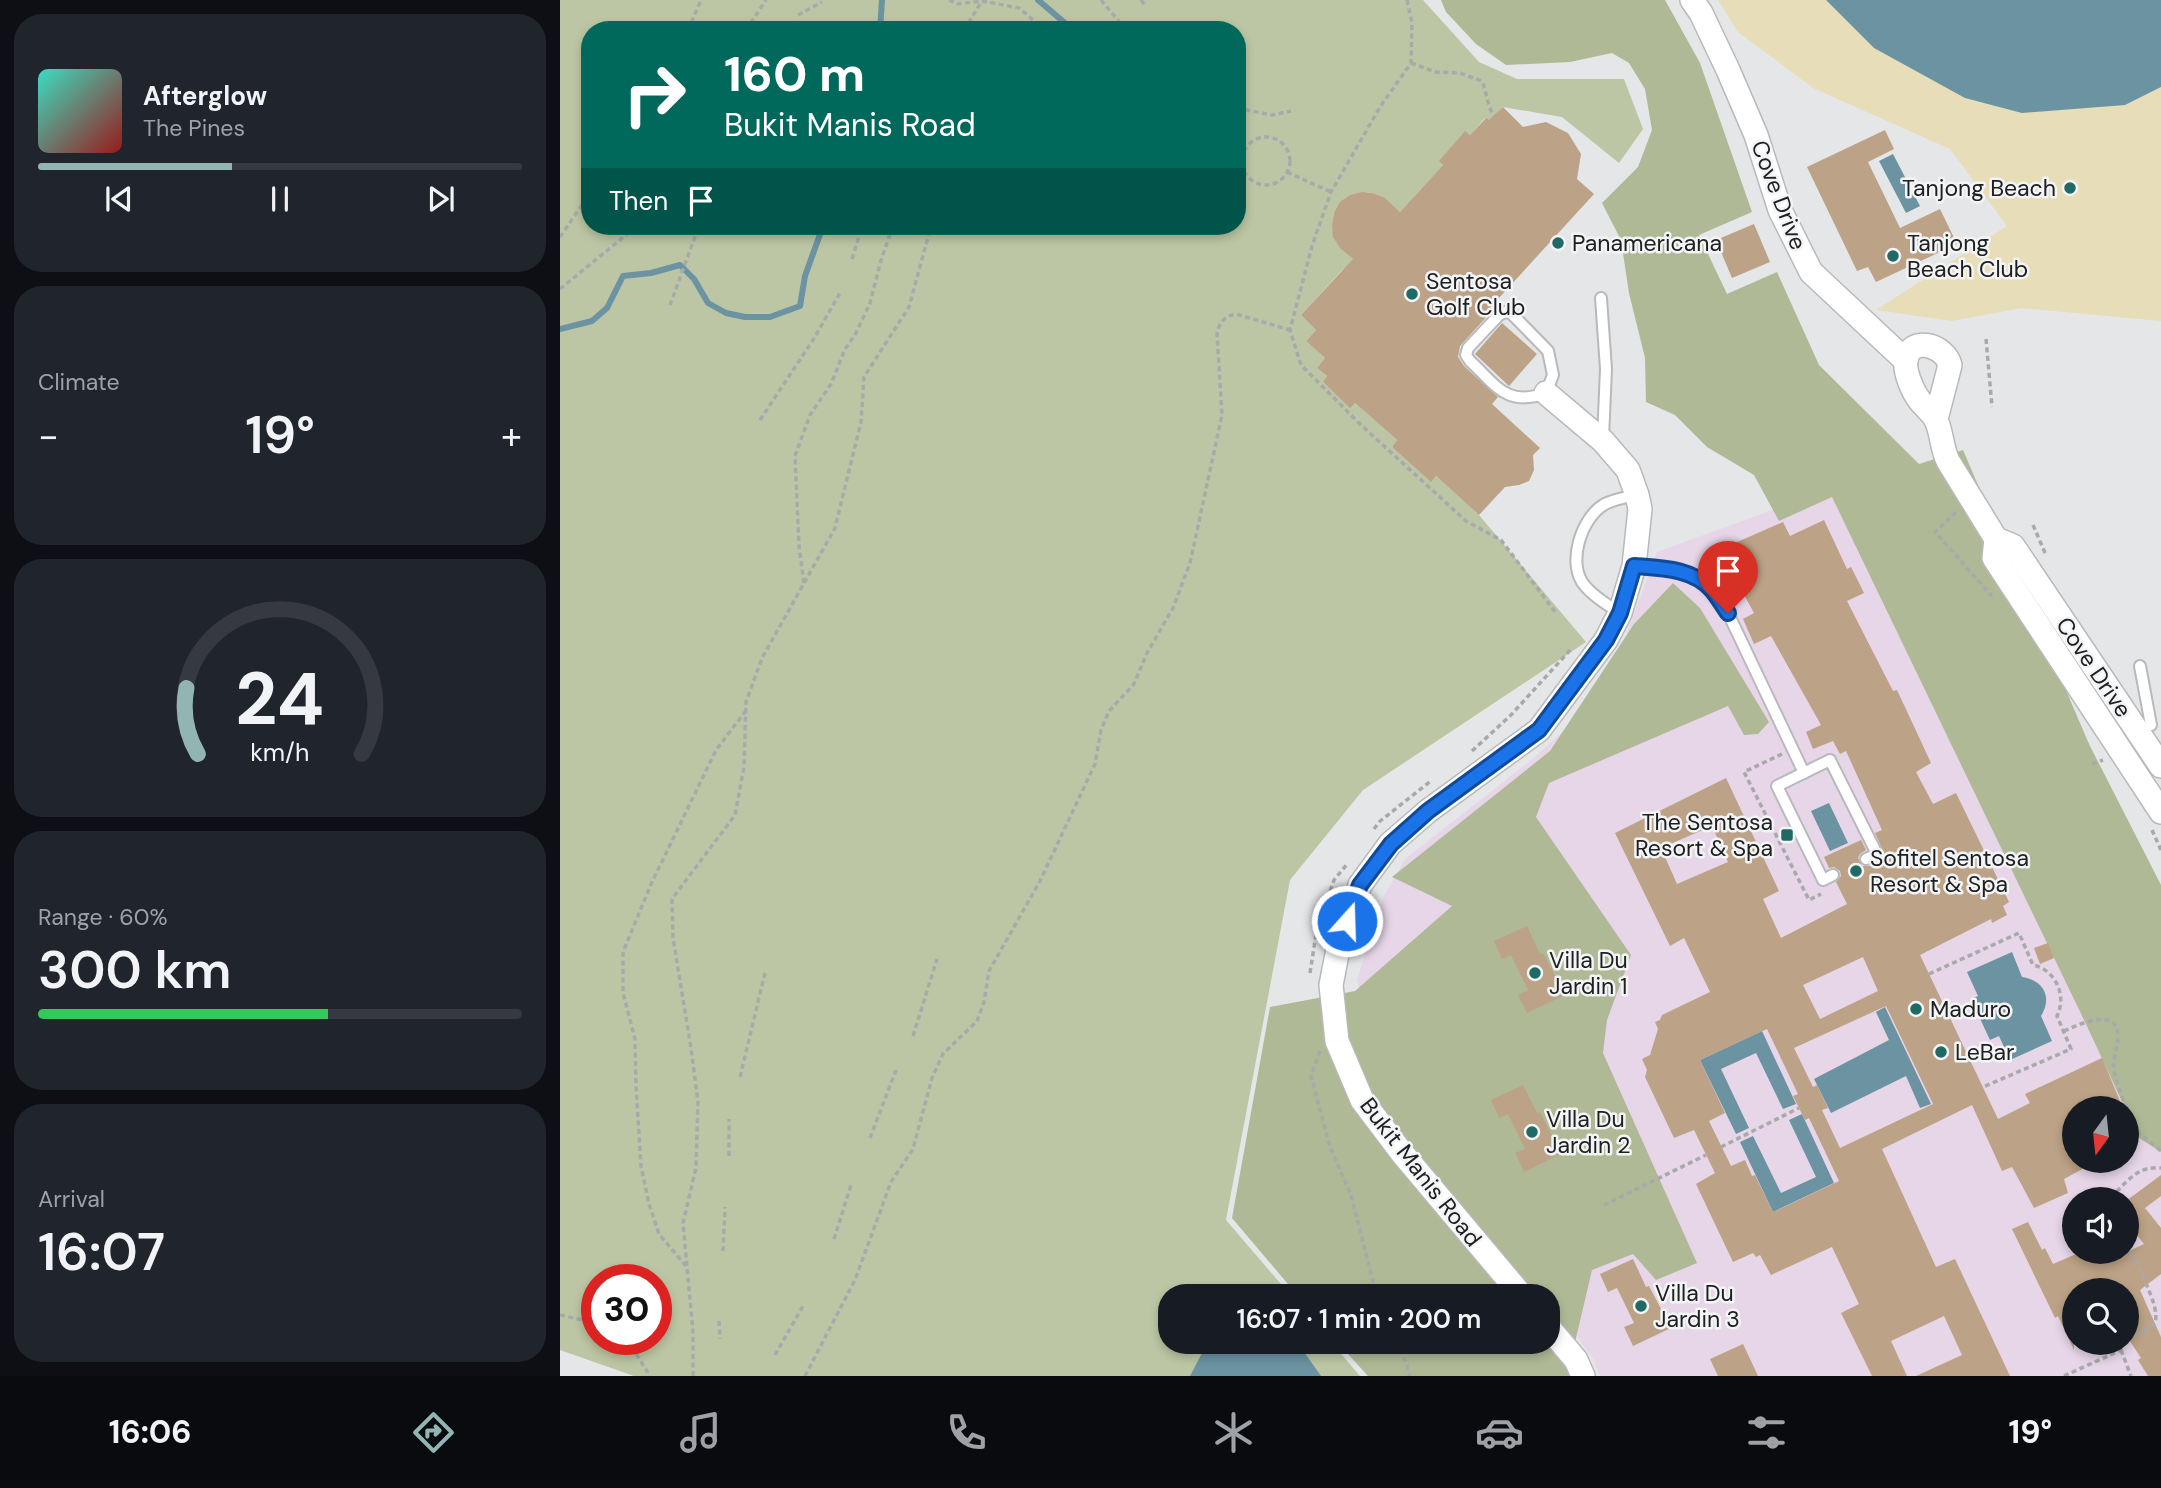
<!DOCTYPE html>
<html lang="en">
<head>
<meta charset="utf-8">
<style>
	body { margin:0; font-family:"DM Sans",sans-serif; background:#20242c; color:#f1f3f6; height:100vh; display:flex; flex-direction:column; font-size:26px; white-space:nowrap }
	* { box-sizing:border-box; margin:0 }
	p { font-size:23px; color:#9ea1a6 }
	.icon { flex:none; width:38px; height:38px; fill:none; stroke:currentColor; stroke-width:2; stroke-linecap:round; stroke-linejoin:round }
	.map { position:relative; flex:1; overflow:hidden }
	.sheet { display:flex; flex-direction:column; gap:14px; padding:14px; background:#0d0f14; width:560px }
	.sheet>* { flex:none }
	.banner { position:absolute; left:21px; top:21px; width:665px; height:214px; border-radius:28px; box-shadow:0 4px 10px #0003; background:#00695c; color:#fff; overflow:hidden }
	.needle { width:46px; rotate:195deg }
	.tools { position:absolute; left:1502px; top:1096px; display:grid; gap:14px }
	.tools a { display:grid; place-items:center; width:77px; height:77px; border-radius:50%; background:#171b24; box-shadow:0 4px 10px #0003; font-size:35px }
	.speed { position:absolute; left:21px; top:1264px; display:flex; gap:14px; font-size:35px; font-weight:700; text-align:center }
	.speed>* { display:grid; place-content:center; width:91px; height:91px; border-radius:50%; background:#171b24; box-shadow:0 4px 10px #0003; line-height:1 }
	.speed .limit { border:10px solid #d22; background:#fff; color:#111 }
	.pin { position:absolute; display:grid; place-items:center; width:60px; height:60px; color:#fff; margin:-72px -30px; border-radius:50% 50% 50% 0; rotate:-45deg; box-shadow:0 0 7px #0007 }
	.pin .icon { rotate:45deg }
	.me { position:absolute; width:77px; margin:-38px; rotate:20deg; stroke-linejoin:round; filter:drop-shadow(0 0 5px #0008) }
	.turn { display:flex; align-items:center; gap:24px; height:147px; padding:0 28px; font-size:32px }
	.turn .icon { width:91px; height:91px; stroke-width:2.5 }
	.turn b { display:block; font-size:49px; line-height:60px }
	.then { display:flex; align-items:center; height:66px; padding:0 28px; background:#0003; gap:14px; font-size:26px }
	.big { font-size:52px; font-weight:600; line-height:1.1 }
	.sheet .widget { flex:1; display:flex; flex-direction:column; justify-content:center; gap:10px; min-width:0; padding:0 24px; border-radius:28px; background:#20242c }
	.sheet .dial { align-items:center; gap:0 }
	.dial svg { height:182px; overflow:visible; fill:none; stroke:#363941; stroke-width:7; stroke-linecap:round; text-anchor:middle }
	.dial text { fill:#f1f3f6; stroke:none }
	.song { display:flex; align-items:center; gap:21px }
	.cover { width:84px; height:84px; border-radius:10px; background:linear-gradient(135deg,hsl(170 70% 55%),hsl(0 70% 35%)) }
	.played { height:7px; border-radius:4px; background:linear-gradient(90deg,#92b5b4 40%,#363941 40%) }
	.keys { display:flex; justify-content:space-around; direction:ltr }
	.heat { display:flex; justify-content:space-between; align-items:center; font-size:38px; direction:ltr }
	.charge { height:10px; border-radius:5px; background:linear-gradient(90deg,#34c759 60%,#363941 0) }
	.trip { position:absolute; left:598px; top:1284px; width:402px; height:70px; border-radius:28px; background:#171b24; box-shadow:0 4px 10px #0003; font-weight:600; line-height:70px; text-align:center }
	.menu { display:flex; height:112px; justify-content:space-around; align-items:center; background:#090b0e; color:#9ea1a6 }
	.menu .icon { width:49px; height:49px }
	.menu .on { color:#92b5b4 }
	.menu b { font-size:32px; color:#f1f3f6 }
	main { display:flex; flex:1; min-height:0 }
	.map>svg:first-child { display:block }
	.commercial { fill:#e6d6e8; fill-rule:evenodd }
	.green { fill:#bcc6a4; fill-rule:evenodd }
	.forest { fill:#afb996 }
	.sand { fill:#e7ddb8 }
	.water { fill:#6b93a2 }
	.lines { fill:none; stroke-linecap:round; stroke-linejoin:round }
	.stream { stroke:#6b93a2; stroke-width:6 }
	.building { fill:#bca286; fill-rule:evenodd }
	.lane-casing { stroke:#b8b9bb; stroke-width:14 }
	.street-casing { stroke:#b8b9bb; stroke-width:26 }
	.path { stroke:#a8a9ab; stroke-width:3.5; stroke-dasharray:5 3.5; stroke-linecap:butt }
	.lane { stroke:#fff; stroke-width:10 }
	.street { stroke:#fff; stroke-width:23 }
	.route-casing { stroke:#114b97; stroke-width:18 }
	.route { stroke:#1a73e8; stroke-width:12 }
	.poi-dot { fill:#1f6a64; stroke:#f2f4f6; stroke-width:2.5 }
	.labels { text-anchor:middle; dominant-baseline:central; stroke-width:5; stroke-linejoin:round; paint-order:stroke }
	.poi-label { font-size:23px; fill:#202021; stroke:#f2f4f6; text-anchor:start }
	.street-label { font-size:23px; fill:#202021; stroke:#f2f4f6 }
</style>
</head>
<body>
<main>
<section class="sheet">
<div class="widget">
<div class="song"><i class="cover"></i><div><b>Afterglow</b><p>The Pines</p></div></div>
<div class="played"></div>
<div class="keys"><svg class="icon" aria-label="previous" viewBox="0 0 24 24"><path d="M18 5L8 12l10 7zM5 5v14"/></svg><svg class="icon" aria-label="pause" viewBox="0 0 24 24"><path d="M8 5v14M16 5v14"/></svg><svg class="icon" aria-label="next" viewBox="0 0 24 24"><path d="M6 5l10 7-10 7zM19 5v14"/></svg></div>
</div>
<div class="widget"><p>Climate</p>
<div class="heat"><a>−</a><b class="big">19°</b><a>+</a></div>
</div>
<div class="widget dial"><svg viewBox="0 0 100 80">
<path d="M14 69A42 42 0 1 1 86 69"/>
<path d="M14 69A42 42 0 0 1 9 40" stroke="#92b5b4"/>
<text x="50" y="56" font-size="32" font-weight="700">24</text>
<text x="50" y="72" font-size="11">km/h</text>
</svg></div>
<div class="widget"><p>Range · 60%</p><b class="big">300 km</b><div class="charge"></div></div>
<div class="widget"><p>Arrival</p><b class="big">16:07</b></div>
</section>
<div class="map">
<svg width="1601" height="1376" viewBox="0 0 1601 1376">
	<rect width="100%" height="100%" fill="#e4e6e8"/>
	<path class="commercial" d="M1273 488 1601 1074V1376H1040L1033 1359 989 1297 839 1126 797 980 824 896 845 859 969 762 1025 712 1060 652 1097 552ZM1514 1108H1566V1160H1514ZM1514 1199H1566V1251H1514ZM1514 1290H1566V1342H1514Z"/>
	<path class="green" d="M0 0H863L919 62 957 79H1064L1083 129 1059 163 1002 117 943 107 930 121 925 118 910 135 906 132 880 161 883 165 840 212C807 183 807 189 774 213 768 239 780 247 797 263L783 269 741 315 756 330 746 341 765 358 757 368 767 376 763 382 790 407 795 403 837 440 832 447 870 481 876 476 919 515 1026 642 803 790 730 880 666 1220 732 1297H611V1342H771L800 1376H74L0 1350ZM30 30H677V226H30ZM37 1279H96V1339H37Z"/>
	<g class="forest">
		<path d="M881 0H1105L1140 63 1192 212 1139 235 1167 294 1217 272 1259 365 1359 464 1403 450 1529 744 1601 885V1152L1579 1138 1525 1022 1272 497 1219 521 1194 475 1147 447 1115 415 1086 402 1085 358 1069 293 1061 240 1042 203 1078 167 1092 130 1085 89 1069 63 1052 53 1010 62 946 65 916 44 886 12Z"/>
		<path d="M1113 583 1140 608 1209 722 1198 734 1184 735 1168 706 989 783 976 817 1071 955 1047 1020 1043 1053 1137 1263 1096 1280 1073 1254 1032 1270 1008 1372 1010 1376H808L777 1342H989V1297H739L672 1218 710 1007 795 991 892 906 832 877 990 751 1074 624Z"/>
	</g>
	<path class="sand" d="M1158 0H1266L1314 48 1565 105 1601 87V321L1461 308 1392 321 1316 310 1447 226 1390 149 1253 88 1178 32Z"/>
	<g class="water">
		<path d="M1266 0H1601V87L1565 105 1462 113 1405 98 1314 48Z"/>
		<path d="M1333 154 1360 206 1346 213 1319 161Z"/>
		<path d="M1269 803 1288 843 1270 851 1251 811Z"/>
		<path d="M1452 952 1462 977C1483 980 1493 997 1481 1016L1492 1041 1450 1060 1439 1036 1430 1040 1411 999 1418 996 1407 972Z"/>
		<path d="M1325 1007 1371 1104 1360 1108 1346 1076 1271 1113 1254 1079 1329 1040 1316 1012Z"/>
		<path d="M1202 1031 1236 1104 1223 1109 1196 1053 1161 1069 1189 1128 1176 1134 1140 1060Z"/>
		<path d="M1242 1114 1274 1183 1213 1212 1180 1142 1193 1136 1221 1193 1256 1177 1229 1120Z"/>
		<path d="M653 1342H737L761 1376H630L643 1351Z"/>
	</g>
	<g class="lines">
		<g class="stream">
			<path d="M478 0 512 29 519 30"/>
			<path d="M320 30 322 0"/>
			<path d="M0 329 32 321 47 308 63 276 91 273 120 265 134 279 148 303 166 313 185 317H210L240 306 245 276 263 226"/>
		</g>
	</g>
	<g class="building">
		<path d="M943 107 963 127 986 122 1008 133 1021 154 1017 179 1034 194 928 310 931 312 900 346 898 357 904 366 938 397 932 404 980 448 973 455 974 470 969 481 959 485 945 487 919 515 876 476 871 482 832 447 837 440 795 403 790 408 763 382 767 376 757 368 765 358 746 341 756 330 741 315 793 259 780 248 773 237 772 224 774 213 780 202 790 195 802 192 813 193 825 198 840 212 883 165 879 161 905 131 910 135 926 118 929 120Z"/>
		<path d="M1325 130 1334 149 1308 162 1340 228 1380 209 1397 244 1316 282 1308 267 1297 271 1247 167Z"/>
		<path d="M1194 224 1210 262 1172 278 1156 240Z"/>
		<path d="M942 323 977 354 949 386 915 354Z"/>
		<path d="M1264 520 1287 569 1291 567 1304 593 1287 601 1333 691 1337 690 1371 763 1356 772 1373 804 1396 793 1449 902 1443 906 1447 915 1432 923 1431 919 1360 955 1438 1119 1470 1103 1465 1094 1542 1058 1563 1108H1514V1160H1539L1504 1179 1508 1193 1474 1208 1452 1167 1442 1171 1412 1105 1322 1149 1376 1267 1395 1259 1450 1376H1356L1402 1355 1384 1316 1331 1341 1347 1376H1312L1281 1313 1299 1304 1272 1247 1211 1275 1200 1255 1196 1257 1193 1253 1173 1262 1136 1184 1155 1173 1134 1130 1114 1138 1085 1077 1087 1070 1082 1059 1090 1055 1098 1029 1095 1022 1100 1020 1102 1015 1150 992 1124 938 1110 946 1055 833 1166 778 1219 891 1203 899 1221 938 1287 904 1276 882 1281 876 1280 871 1274 867 1269 868 1264 857 1301 840 1306 850 1300 854 1298 858 1302 866H1309L1320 861 1325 855 1315 833 1322 830 1286 751 1280 754 1273 741 1253 749 1246 732 1261 725 1211 636 1194 644 1183 619 1194 613 1165 560 1180 553 1175 543 1223 522 1230 536ZM1152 826 1168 862 1117 884 1101 848ZM1303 957 1318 991 1260 1019 1243 985ZM1326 1006 1373 1104 1280 1148 1262 1110 1268 1108 1257 1085 1253 1087 1234 1048ZM1207 1029 1238 1094 1233 1096 1245 1120 1249 1118 1279 1181 1213 1212 1195 1175 1192 1176 1185 1160 1171 1166 1149 1121 1165 1113 1140 1060Z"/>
		<path d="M967 926 980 954 983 953 1005 995 967 1013 958 995 968 990 951 955 942 959 934 941Z"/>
		<path d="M1488 943 1494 958 1480 964 1474 948Z"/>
		<path d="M963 1085 977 1113 980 1112 1001 1154 964 1172 955 1153 965 1149 948 1114 939 1118 931 1100Z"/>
		<path d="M1601 1175V1196L1585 1208 1601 1228V1274L1580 1290 1601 1337V1376H1588L1578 1360 1581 1358 1566 1335V1290H1514V1350L1498 1316 1495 1318 1452 1229 1468 1222 1482 1250 1485 1248 1493 1264 1523 1251H1535L1541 1264 1584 1244 1566 1222V1201Z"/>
		<path d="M1073 1259 1086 1287 1089 1286 1111 1328 1073 1346 1064 1327 1074 1323 1057 1288 1048 1292 1040 1274Z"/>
		<path d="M1183 1344 1198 1376H1158L1150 1359Z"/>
	</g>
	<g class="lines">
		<defs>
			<g id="lane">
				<path d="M1041 298 1046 369 1043 438"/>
				<path d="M945 312 951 313 988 351 993 375 986 393C946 407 937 386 910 361L906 355 908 348 939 315Z"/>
				<path d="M1074 566 1100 568 1133 576 1150 588 1168 613 1244 773"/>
				<path d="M1060 613C1048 605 1035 598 1025 586 1006 565 1021 517 1045 504 1054 499 1067 497 1077 495"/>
				<path d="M1580 666 1591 725"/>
				<path d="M1273 875 1263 880 1217 786 1270 760 1317 854 1306 859"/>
			</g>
			<g id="street">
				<path d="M1132 0 1141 13 1168 70 1196 135 1220 210 1251 272 1346 361"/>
				<path d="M1376 419 1390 365C1385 345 1350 335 1346 360 1344 372 1353 392 1360 401 1365 407 1371 412 1375 418 1382 430 1381 447 1388 461L1436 539 1453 546 1601 766"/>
				<path d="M1436 539 1434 558 1601 812"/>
				<path d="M963 1297 842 1153 802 1100 777 1041 771 985 780 939 800 885 830 844 868 811 979 730 1046 640 1060 613 1074 566 1080 509 1077 495 1068 470 1043 441 986 393"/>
				<path d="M989 1328 1016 1360 1023 1376"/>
			</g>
		</defs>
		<use href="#lane" class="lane-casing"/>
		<use href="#street" class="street-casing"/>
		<g class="path">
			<path d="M389 0 398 4 422 1 459 8 485 30"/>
			<path d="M541 0 566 30"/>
			<path d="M581 0 584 4"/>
			<path d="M847 0 852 23 851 63 820 107 771 192 752 246 730 330 741 365 801 425 906 521 941 540 996 613"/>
			<path d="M238 15 262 2"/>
			<path d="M128 30 141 0"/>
			<path d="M186 30 206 0"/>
			<path d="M404 30 422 1"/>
			<path d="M851 63 875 72 900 73 922 81C927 93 927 105 934 116"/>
			<path d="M677 79 678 80"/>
			<path d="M677 108 712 115 731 111"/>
			<circle cx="706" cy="161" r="24"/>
			<path d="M727 172 771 192"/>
			<path d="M0 237 30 193"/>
			<path d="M292 259 302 226"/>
			<path d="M0 289 77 226"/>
			<path d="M110 305 139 226"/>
			<path d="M1426 339 1432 407"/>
			<path d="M200 420 253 340 280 293"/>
			<path d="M1396 512 1375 532 1432 596"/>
			<path d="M1473 525 1486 555"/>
			<path d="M244 583 239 546 235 456 250 415 271 384 285 349 295 335 310 303 321 260 333 226"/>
			<path d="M912 751 951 715 1012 648"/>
			<path d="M1222 754 1184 772 1249 900 1261 894"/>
			<path d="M1532 764 1543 760"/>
			<path d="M814 829 819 822 872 780"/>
			<path d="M1592 830 1601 850"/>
			<path d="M750 973 757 928 774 880 788 863"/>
			<path d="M1369 974 1459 933 1473 965C1496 970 1507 996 1497 1016L1511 1049 1423 1087"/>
			<path d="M1504 1031C1518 1025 1558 1005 1558 1037 1558 1048 1552 1059 1554 1070 1556 1083 1562 1096 1566 1108"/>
			<path d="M353 1036 377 959"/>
			<path d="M760 1051 751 1076 770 1147 791 1195 817 1297"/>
			<path d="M180 1077 205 973"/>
			<path d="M1566 1108 1579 1133 1601 1151"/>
			<path d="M310 1138 336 1070"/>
			<path d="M1161 1147 1239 1108"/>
			<path d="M169 1156V1119"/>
			<path d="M1553 1199 1554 1194C1570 1179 1578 1166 1601 1168"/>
			<path d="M1044 1205 1146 1155"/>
			<path d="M274 1239 291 1185"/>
			<path d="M1566 1245C1575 1261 1601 1307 1595 1322 1589 1330 1575 1335 1566 1340"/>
			<path d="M163 1251 165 1207"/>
			<path d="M126 1266 99 1234 89 1204 81 1166 76 1087 75 1039 63 993V952L92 882 156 750 185 712"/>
			<path d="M0 1315 37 1323"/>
			<path d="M159 1321 160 1339"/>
			<path d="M69 1339 75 1352 90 1376"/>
			<path d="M836 1342 845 1360 850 1376"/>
			<path d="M1561 1350 1571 1376"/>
			<path d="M215 1355 243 1306"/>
			<path d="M133 1376V1332L123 1223 136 1168 138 1102 131 1048 113 938 112 899 175 815 184 767 186 702 202 658 275 528 301 422 304 377 349 307 371 226"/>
			<path d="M245 1376 295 1280 331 1182 353 1149 372 1078 383 1054 417 1021 424 1002 429 971 480 881 535 764 541 730 549 711 574 684 587 653 613 608 630 563 662 415 657 334C659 322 665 316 676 314L730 330"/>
			<path d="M1504 1376 1561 1350 1565 1342"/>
		</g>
		<use href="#lane" class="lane"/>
		<use href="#street" class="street"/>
	</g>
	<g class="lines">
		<defs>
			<path id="route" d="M787 921 800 885 831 844 868 811 979 730 1046 640 1060 613 1074 566C1100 568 1133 568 1152 590 1158 597 1163 606 1168 613"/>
		</defs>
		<use href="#route" class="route-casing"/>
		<use href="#route" class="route"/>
	</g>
	<g class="poi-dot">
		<circle cx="1510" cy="188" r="7"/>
		<circle cx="998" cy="243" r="7"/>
		<circle cx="1333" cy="256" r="7"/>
		<circle cx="852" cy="294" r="7"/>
		<rect x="1220" y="828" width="14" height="14" rx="3.5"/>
		<circle cx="1296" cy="871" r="7"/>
		<circle cx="975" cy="973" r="7"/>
		<circle cx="1356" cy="1009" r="7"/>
		<circle cx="1381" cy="1052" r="7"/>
		<circle cx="972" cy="1132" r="7"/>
		<circle cx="1081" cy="1306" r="7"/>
	</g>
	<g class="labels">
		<g class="poi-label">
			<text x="1496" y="188" text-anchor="end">Tanjong Beach</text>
			<text x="1012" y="243">Panamericana</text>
			<text x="1347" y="243">Tanjong<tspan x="1347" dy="26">Beach Club</tspan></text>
			<text x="866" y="281">Sentosa<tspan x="866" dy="26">Golf Club</tspan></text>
			<text x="1213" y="822" text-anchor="end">The Sentosa<tspan x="1213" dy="26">Resort &amp; Spa</tspan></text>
			<text x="1310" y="858">Sofitel Sentosa<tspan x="1310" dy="26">Resort &amp; Spa</tspan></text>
			<text x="989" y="960">Villa Du<tspan x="989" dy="26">Jardin 1</tspan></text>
			<text x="1370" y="1009">Maduro</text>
			<text x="1395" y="1052">LeBar</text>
			<text x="986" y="1119">Villa Du<tspan x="986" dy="26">Jardin 2</tspan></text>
			<text x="1095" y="1293">Villa Du<tspan x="1095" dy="26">Jardin 3</tspan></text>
		</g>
		<g class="street-label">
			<text transform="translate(1219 195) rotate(69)">Cove Drive</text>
			<text transform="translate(1534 667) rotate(56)">Cove Drive</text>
			<text transform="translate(861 1172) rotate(52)">Bukit Manis Road</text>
		</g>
	</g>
</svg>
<div class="tools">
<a><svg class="needle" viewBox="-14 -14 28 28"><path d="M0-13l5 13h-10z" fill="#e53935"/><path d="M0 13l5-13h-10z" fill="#9ea1a6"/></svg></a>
<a><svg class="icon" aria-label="sound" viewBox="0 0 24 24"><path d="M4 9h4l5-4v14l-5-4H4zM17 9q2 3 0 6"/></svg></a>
<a><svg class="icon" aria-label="search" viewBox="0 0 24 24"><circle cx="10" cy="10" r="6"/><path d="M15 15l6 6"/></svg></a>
</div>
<div class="speed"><div class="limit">30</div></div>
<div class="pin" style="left:1168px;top:613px;background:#d93025"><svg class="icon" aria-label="arrive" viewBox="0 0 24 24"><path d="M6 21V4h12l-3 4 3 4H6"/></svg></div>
<svg class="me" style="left:787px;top:921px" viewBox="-20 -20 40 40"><circle r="17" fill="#1a73e8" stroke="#fff" stroke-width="3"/><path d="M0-11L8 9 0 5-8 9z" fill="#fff"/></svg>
<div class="trip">16:07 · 1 min · 200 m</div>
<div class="banner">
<div class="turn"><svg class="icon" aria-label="right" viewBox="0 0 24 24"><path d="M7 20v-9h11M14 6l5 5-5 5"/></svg><div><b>160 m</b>Bukit Manis Road</div></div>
<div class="then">Then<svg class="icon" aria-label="arrive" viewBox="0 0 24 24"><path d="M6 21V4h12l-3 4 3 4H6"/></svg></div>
</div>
</div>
</main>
<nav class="menu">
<b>16:06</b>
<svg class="icon on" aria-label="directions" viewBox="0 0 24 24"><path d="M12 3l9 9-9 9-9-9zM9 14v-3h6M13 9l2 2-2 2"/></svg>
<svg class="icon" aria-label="music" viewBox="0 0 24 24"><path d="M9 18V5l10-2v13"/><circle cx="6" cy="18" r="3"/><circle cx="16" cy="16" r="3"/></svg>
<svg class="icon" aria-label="phone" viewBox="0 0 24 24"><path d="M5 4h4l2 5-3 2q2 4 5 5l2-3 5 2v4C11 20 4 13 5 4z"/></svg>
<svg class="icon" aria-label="climate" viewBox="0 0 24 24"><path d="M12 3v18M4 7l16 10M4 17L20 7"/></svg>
<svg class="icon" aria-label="car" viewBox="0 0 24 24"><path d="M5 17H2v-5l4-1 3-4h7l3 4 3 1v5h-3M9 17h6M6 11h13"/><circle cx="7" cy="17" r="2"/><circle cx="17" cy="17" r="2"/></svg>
<svg class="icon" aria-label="filters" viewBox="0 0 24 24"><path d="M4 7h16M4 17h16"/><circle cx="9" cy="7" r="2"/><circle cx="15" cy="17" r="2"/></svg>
<b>19°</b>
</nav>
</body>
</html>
